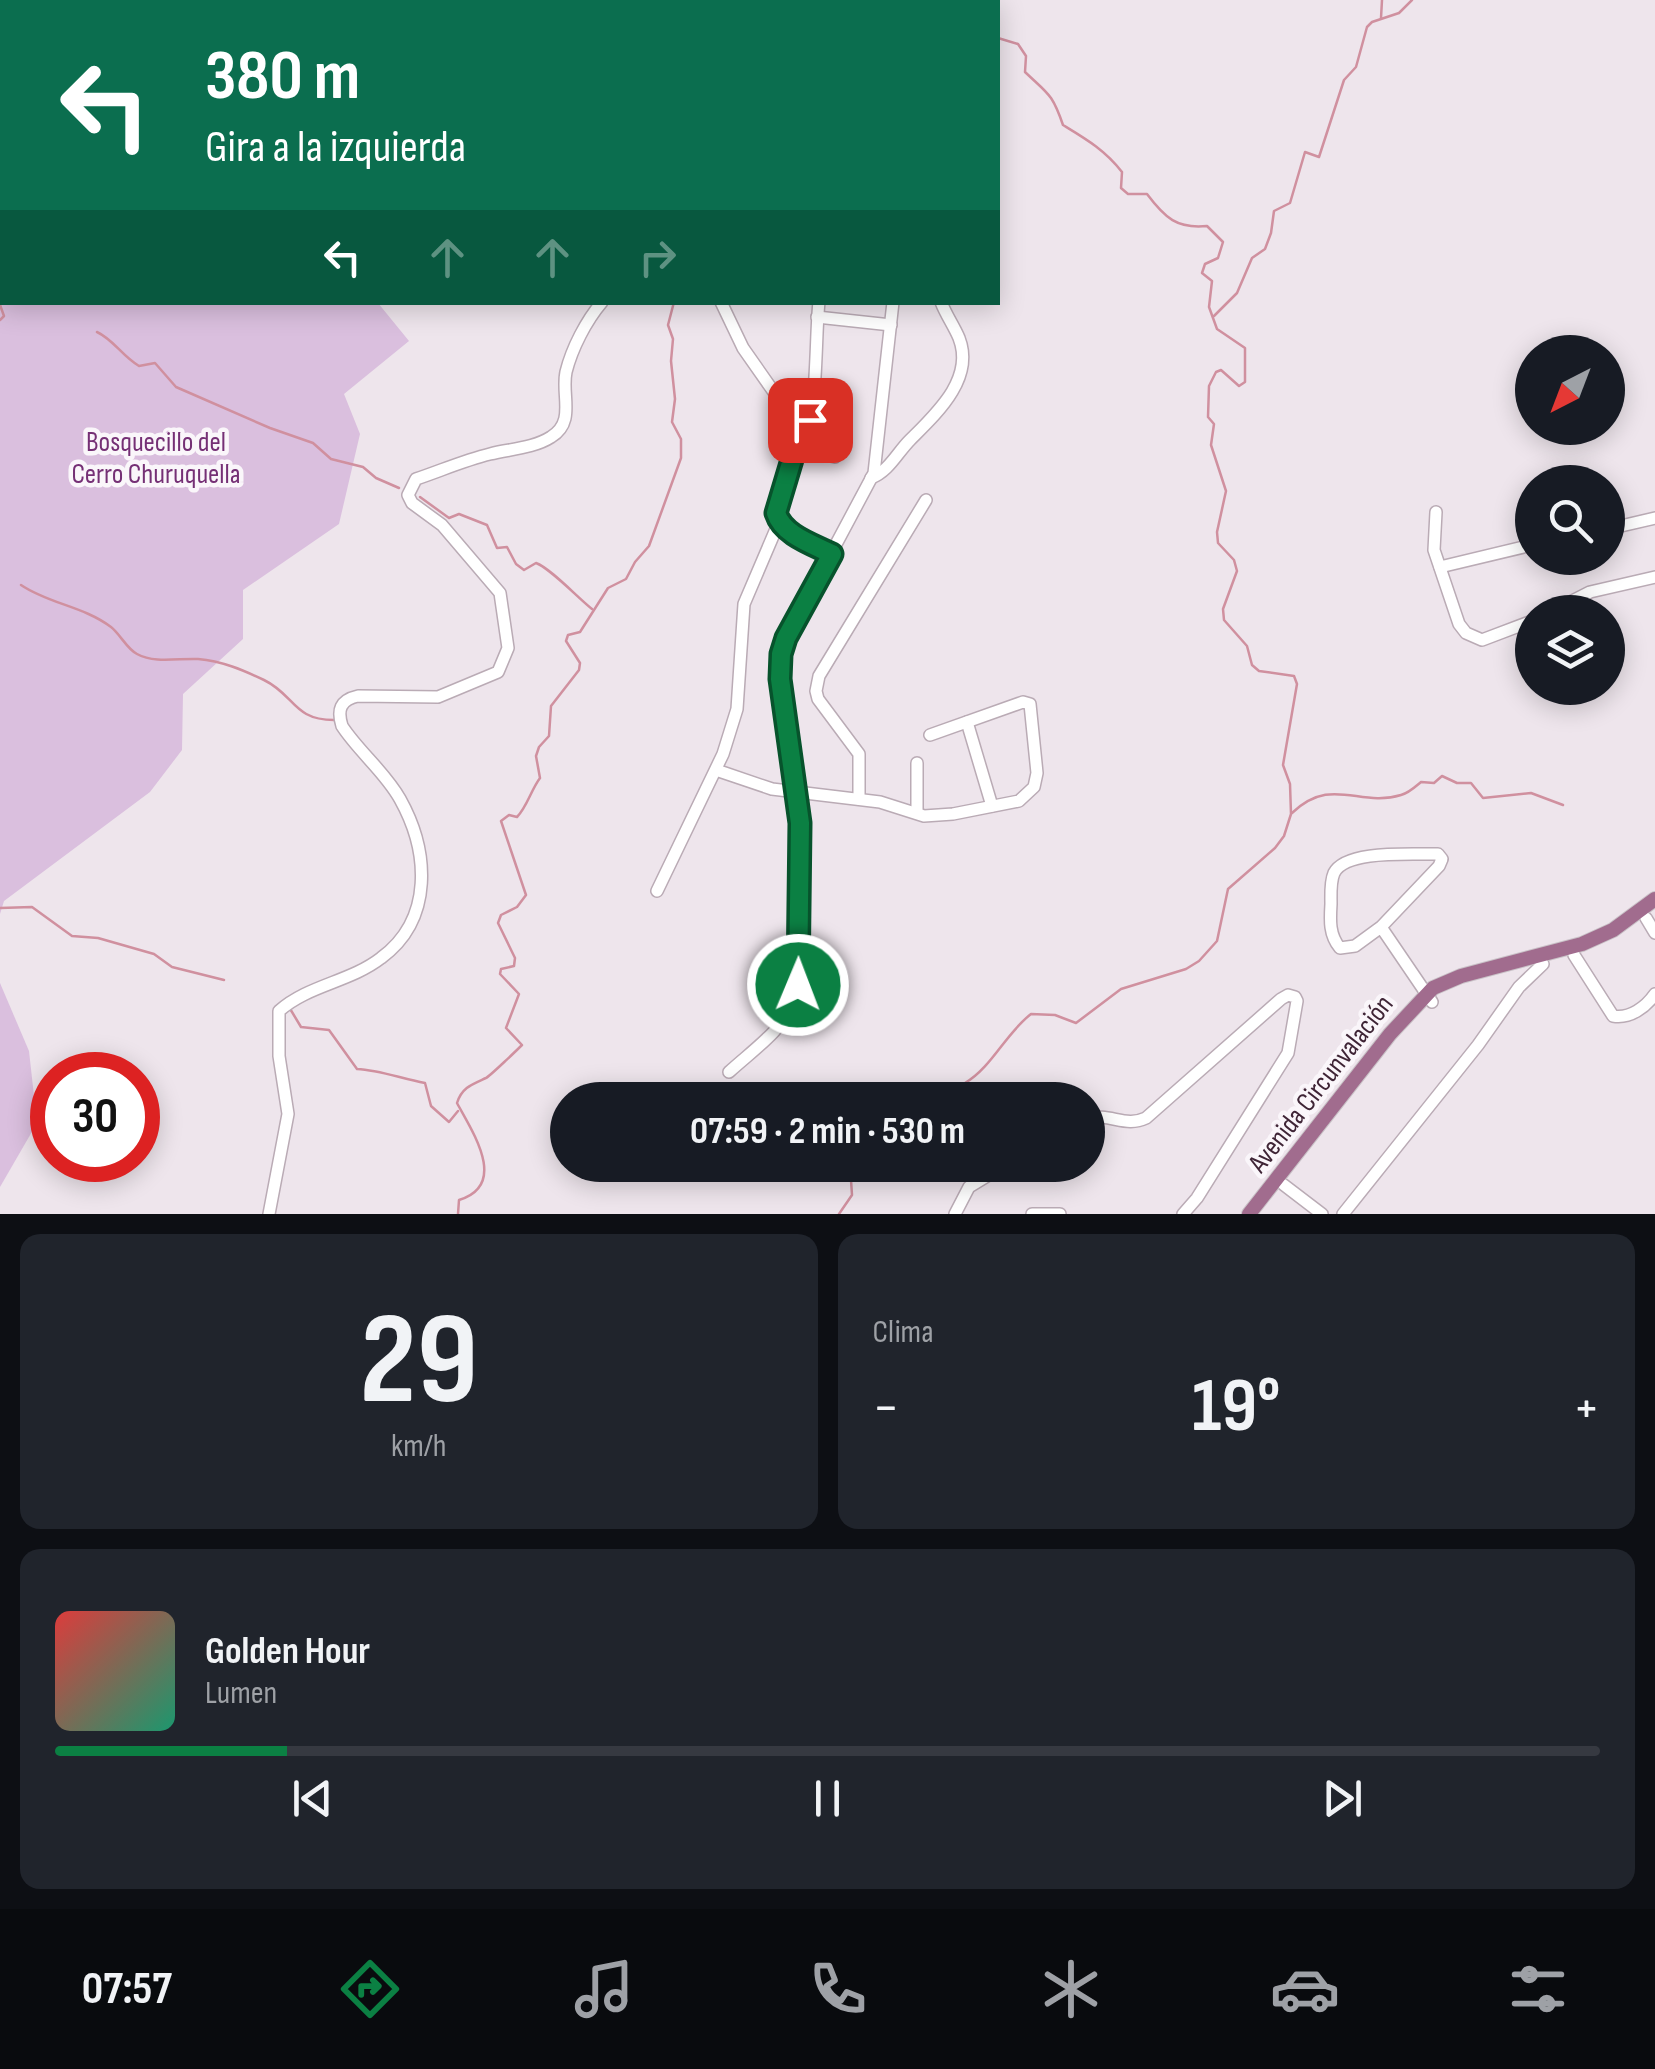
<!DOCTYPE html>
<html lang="es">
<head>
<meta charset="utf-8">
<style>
	body { margin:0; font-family:"Sofia Sans Condensed",sans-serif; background:#20242c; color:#f1f3f6; height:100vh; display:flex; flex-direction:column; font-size:38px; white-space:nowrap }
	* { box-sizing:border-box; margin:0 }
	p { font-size:32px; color:#9ea1a6 }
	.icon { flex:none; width:55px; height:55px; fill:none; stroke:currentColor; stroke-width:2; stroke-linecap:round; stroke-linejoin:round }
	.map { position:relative; height:1214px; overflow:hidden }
	.details { display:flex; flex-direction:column; gap:20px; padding:20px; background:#0d0f14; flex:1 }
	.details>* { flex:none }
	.top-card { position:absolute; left:0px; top:0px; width:1000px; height:305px; box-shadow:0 5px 25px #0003; background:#0b6e4f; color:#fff; overflow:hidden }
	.needle { width:65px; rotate:222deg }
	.controls { position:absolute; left:1515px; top:335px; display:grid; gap:20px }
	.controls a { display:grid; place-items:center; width:110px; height:110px; border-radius:50%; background:#171b24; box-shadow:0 5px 25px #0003; font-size:50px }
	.speed { position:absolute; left:30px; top:1052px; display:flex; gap:20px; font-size:50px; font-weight:700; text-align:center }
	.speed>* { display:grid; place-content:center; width:130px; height:130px; border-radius:50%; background:#171b24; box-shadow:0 5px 25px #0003; line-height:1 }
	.speed .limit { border:15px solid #d22; background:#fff; color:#111 }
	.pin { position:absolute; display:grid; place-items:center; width:85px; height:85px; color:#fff; margin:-42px; border-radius:20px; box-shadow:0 5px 15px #0006 }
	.me { position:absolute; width:110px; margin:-55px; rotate:1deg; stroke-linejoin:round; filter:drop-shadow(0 0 8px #0008) }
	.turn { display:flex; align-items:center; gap:35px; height:210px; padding:0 40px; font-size:45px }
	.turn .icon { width:130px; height:130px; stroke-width:2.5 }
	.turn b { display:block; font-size:70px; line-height:85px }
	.lanes { display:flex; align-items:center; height:95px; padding:0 40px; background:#0003; justify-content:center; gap:50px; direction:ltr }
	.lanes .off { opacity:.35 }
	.big { font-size:75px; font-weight:700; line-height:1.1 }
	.details .tile { flex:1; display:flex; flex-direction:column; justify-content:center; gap:15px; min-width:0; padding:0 35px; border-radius:20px; background:#20242c }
	.details .dial { align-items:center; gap:0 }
	.dial b { font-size:130px; line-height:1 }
	.song { display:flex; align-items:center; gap:30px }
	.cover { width:120px; height:120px; border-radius:15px; background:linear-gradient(135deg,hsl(0 70% 55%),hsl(160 70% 35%)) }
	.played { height:10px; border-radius:5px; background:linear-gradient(90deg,#0b8043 15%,#363941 15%) }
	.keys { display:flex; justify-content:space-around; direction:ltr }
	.heat { display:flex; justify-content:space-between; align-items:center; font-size:55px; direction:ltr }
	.details .tiles { flex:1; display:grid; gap:20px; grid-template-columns:1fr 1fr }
	.tile:last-child { grid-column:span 2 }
	.trip { position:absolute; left:550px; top:1082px; width:555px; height:100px; border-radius:50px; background:#171b24; box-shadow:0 5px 25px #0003; font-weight:700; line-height:100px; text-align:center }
	.tabs { display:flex; height:160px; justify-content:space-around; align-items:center; background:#090b0e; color:#9ea1a6 }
	.tabs .icon { width:70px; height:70px }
	.tabs .on { color:#0b8043 }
	.tabs b { font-size:45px; color:#f1f3f6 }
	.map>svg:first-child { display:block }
	.green { fill:#dabfde }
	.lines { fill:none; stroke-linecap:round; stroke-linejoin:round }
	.stream { stroke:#d0909f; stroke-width:2.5 }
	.minor-casing { stroke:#baabb5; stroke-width:14 }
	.major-casing { stroke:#c9c2c7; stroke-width:16 }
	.minor { stroke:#fff; stroke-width:11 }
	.major { stroke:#a16c8e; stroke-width:14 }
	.route-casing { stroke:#07532c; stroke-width:25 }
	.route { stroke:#0b8043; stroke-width:18 }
	.labels { text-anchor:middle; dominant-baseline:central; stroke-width:9; stroke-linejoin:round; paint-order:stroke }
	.park-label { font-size:28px; fill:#753075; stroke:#faf6fa }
	.street-label { font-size:28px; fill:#3f2536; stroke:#faf6fa }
</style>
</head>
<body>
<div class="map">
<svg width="1655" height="1214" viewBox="0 0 1655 1214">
	<rect width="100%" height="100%" fill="#eee5ec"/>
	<g class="green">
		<path d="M0 0H290L2 2V302L378 303 409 341 344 394 360 434 339 524 243 590V639L183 694 182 750 150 792 4 901 0 914Z"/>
		<path d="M0 983 29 1051 37 1123 0 1187Z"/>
	</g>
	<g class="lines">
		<g class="stream">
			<path d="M948 0 952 2"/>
			<path d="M693 2 699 0"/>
			<path d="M1381 18 1382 0"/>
			<path d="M0 87 2 86"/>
			<path d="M0 201 2 204"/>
			<path d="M2 227V234"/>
			<path d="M1214 316 1237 293 1252 258 1265 249 1271 233 1274 211 1290 203 1305 152 1319 157 1344 80 1356 67 1367 27 1372 22 1399 13 1412 0"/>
			<path d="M0 320 4 316 0 305 3 302"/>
			<path d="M97 332C114 340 122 356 139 366L155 363 176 387 270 428 313 443 331 459 363 467 376 478 399 488"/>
			<path d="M420 497 449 518 459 514 487 525 497 548 507 547 516 564 524 570 536 563C550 568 577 597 592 609"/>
			<path d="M21 585C49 604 83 606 111 627 120 634 127 649 137 654 155 664 179 658 198 659 222 661 243 670 264 680 295 695 293 720 334 720"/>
			<path d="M1292 813C1332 775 1359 808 1401 795 1409 793 1415 787 1421 782L1434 783 1442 776 1457 783H1471L1483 798 1531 793 1563 805"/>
			<path d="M0 908 32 907 72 936 98 938 154 954 172 967 224 980"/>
			<path d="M289 1007 301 1027 329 1030 357 1069C380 1070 402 1079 425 1083L431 1106 449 1122 458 1111"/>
			<path d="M912 1100C929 1094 949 1092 965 1083 992 1067 1006 1033 1031 1014L1055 1015 1076 1023 1121 989 1186 969 1199 961 1217 941 1228 889 1275 848 1284 836 1291 814 1290 784 1283 765 1297 684 1294 676 1259 671 1252 665 1247 646 1224 620 1223 609 1237 571 1234 560 1218 543 1217 532 1226 491 1211 445 1214 424 1208 417 1209 386 1216 372 1221 370 1239 386 1245 382V348L1217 329 1209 307 1212 281 1202 273 1205 264 1218 258 1223 242 1207 226C1177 229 1165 218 1147 194H1128L1121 188 1122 172C1105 150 1086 139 1063 125 1052 93 1048 94 1025 72L1026 56 1018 44 998 38"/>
			<path d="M458 1214 459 1200C509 1185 472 1131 457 1103 462 1087 473 1084 486 1078 490 1076 518 1049 522 1045L506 1028 519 994 500 974 501 969 514 966 515 958 498 923 501 915 517 907 526 895 501 821 509 815 517 817C527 807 531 790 540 778L536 756 539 747 549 736 551 706 579 670 580 663 566 641 568 635 580 632 608 588 626 579 635 562 649 546 681 458V439L672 422 675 399 671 361 673 339 668 325 674 302"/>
			<path d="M839 1214 852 1195 850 1165"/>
		</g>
		<defs>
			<g id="minor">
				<path d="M481 2 482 0"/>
				<path d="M721 302 743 348 797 425 798 436 775 513C783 535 812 544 832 554"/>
				<path d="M817 317 891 325"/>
				<path d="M804 450 835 457"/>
				<path d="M793 453H800C818 433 815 334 819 302"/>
				<path d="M871 478C889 471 897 453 910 440 936 414 975 379 959 338 954 326 946 315 941 302"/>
				<path d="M1436 512 1434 550 1459 624 1466 633 1482 640 1532 621"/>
				<path d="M1608 529 1655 518"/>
				<path d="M1440 567 1532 545"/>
				<path d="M1551 612 1590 592 1655 577"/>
				<path d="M967 722 992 806"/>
				<path d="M716 770 772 789 880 802 924 816 953 814 1019 801 1034 787 1037 773 1030 704 1023 702 930 735"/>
				<path d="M859 799V754L818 699 816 691 819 676 926 500"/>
				<path d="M917 813V763"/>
				<path d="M657 891 723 754 737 709 744 604 779 522"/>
				<path d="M1646 918 1655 933"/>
				<path d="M1381 927 1355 946 1340 948C1329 935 1330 920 1331 904 1331 894 1330 882 1334 873 1346 849 1413 855 1438 854L1442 859 1439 866 1381 927 1432 1002"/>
				<path d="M1574 955 1613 1016C1630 1019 1646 1007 1655 994"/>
				<path d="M729 1072C753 1050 782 1031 795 1000L800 823 781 679V654L786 638 874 473 893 302"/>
				<path d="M1088 1119C1109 1112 1125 1128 1146 1118L1281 999 1288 995 1295 997 1297 1001 1288 1053 1197 1198 1183 1214"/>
				<path d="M1284 1185 1322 1214"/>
				<path d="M269 1214 288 1114 279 1056V1011C308 985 350 982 381 958 434 919 429 851 400 799 385 772 359 752 342 726 337 710 340 700 358 696L438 697 498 672 508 648 500 593 442 525 412 503 408 495 416 479C440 471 465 460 490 454 510 449 534 448 551 437 576 422 561 395 566 372 572 348 586 321 602 302"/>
				<path d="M955 1214 969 1187 1005 1165"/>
				<path d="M1032 1214H1060"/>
				<path d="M1343 1214 1478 1045 1519 987 1543 964"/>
			</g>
			<path id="major" d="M1249 1214 1390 1034 1433 988 1461 976 1582 944 1613 930 1655 899"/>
		</defs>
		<use href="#minor" class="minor-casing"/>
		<use href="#major" class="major-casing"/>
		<use href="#minor" class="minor"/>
		<use href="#major" class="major"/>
	</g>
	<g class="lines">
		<defs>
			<path id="route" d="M798 985 800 823 780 679 781 654 786 638 832 554C812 544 783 535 776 513L794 453 804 450 810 420"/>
		</defs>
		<use href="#route" class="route-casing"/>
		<use href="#route" class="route"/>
	</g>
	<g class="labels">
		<g class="park-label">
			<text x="156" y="442">Bosquecillo del<tspan x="156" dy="32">Cerro Churuquella</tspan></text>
		</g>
		<g class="street-label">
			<text transform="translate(1321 1084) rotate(-52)">Avenida Circunvalación</text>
		</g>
	</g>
</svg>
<div class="controls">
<a><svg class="needle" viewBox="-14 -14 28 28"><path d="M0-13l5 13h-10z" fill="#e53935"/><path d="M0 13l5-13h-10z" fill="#9ea1a6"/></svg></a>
<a><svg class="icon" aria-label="search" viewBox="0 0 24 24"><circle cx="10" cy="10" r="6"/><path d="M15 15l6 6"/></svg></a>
<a><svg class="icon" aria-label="layers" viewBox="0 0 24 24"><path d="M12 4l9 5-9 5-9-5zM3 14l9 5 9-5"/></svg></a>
</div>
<div class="speed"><div class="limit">30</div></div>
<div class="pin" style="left:810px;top:420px;background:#d93025"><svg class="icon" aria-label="arrive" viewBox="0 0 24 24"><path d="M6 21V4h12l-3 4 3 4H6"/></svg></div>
<svg class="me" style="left:798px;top:985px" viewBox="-20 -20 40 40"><circle r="17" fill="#0b8043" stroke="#fff" stroke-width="3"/><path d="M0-11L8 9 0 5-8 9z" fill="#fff"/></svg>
<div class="trip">07:59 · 2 min · 530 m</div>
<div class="top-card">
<div class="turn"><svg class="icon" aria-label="left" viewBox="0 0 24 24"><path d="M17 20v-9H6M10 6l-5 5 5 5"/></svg><div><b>380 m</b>Gira a la izquierda</div></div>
<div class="lanes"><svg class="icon" aria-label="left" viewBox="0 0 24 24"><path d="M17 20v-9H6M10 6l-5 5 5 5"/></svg><svg class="icon off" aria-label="ahead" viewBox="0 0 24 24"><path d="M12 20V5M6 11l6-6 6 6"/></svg><svg class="icon off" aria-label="ahead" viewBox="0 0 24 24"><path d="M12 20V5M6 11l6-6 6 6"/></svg><svg class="icon off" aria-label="right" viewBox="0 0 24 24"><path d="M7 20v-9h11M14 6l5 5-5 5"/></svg></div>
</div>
</div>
<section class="details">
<div class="tiles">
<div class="tile dial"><b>29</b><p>km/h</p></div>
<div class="tile"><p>Clima</p>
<div class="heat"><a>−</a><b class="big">19°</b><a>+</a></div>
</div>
<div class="tile">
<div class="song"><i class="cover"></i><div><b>Golden Hour</b><p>Lumen</p></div></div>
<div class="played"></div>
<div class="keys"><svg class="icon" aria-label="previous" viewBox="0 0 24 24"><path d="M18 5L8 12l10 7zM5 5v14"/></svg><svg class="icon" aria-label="pause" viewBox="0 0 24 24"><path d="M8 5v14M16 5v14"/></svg><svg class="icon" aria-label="next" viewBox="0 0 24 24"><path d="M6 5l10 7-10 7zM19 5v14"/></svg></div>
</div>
</div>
</section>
<nav class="tabs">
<b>07:57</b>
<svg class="icon on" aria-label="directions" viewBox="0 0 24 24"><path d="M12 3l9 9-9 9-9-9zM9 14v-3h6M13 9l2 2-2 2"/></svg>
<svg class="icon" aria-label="music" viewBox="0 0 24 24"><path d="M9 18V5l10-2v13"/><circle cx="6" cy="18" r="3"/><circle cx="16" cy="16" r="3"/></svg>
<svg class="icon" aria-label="phone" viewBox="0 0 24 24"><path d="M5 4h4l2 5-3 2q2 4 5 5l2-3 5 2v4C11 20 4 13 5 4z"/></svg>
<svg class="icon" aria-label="climate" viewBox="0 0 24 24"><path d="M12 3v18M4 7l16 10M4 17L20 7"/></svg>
<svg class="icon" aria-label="car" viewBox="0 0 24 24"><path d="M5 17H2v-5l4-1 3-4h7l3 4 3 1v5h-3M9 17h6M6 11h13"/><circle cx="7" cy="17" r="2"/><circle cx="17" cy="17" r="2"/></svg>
<svg class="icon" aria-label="filters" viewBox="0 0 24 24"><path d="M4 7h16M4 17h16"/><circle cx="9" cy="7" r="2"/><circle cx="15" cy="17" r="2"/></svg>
</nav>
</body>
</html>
